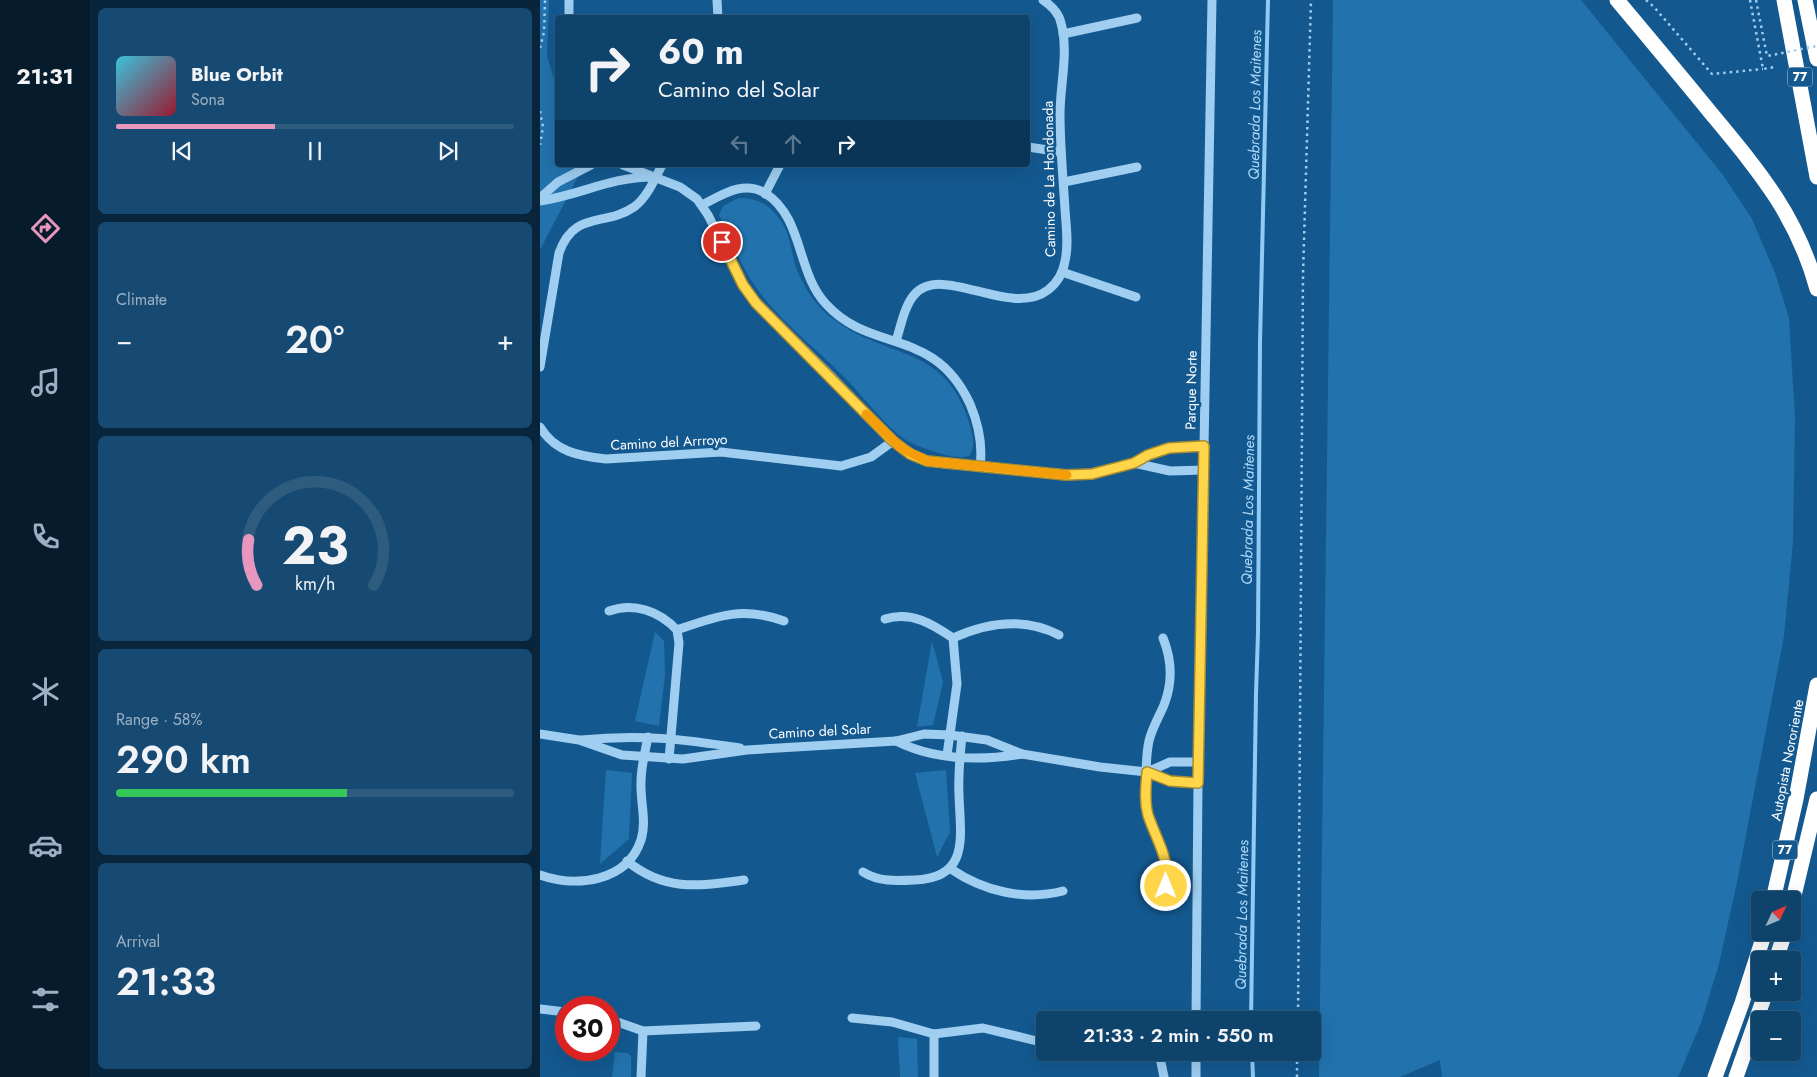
<!DOCTYPE html>
<html lang="en">
<head>
<meta charset="utf-8">
<style>
	body { margin:0; font-family:Jost,sans-serif; background:#174a72; color:#f1f3f6; height:100vh; display:flex; flex-direction:column; font-size:19px; white-space:nowrap }
	* { box-sizing:border-box; margin:0 }
	p { font-size:16px; color:#9bb0c2 }
	.icon { flex:none; width:28px; height:28px; fill:none; stroke:currentColor; stroke-width:2; stroke-linecap:round; stroke-linejoin:round }
	.map { position:relative; flex:1; overflow:hidden }
	.details { display:flex; flex-direction:column; gap:8px; padding:8px; background:#08253b; width:450px }
	.details>* { flex:none }
	.top-card { position:absolute; left:15px; top:15px; width:475px; height:152px; border-radius:5px; box-shadow:0 5px 20px #0002,0 0 0 1px #2e5c7f; background:#0e436c; color:#f1f3f6; overflow:hidden }
	.needle { width:32px; rotate:46deg }
	.controls { position:absolute; left:1211px; top:891px; display:grid; gap:10px }
	.controls a { display:grid; place-items:center; width:50px; height:50px; border-radius:5px; background:#0e436c; box-shadow:0 5px 20px #0002,0 0 0 1px #2e5c7f; font-size:25px }
	.speed { position:absolute; left:15px; top:996px; display:flex; gap:10px; font-size:25px; font-weight:700; text-align:center }
	.speed>* { display:grid; place-content:center; width:65px; height:65px; border-radius:50%; background:#0e436c; box-shadow:0 5px 20px #0002,0 0 0 1px #2e5c7f; line-height:1 }
	.speed .limit { border:8px solid #d22; background:#fff; color:#111 }
	.pin { position:absolute; display:grid; place-items:center; width:42px; height:42px; color:#fff; margin:-21px; border:2px solid #fff; border-radius:50%; box-shadow:0 1px 5px #0007 }
	.me { position:absolute; width:55px; margin:-28px; rotate:0deg; stroke-linejoin:round; filter:drop-shadow(0 0 4px #0008) }
	.turn { display:flex; align-items:center; gap:18px; height:105px; padding:0 20px; font-size:22px }
	.turn .icon { width:65px; height:65px; stroke-width:2.5 }
	.turn b { display:block; font-size:35px; line-height:42px }
	.lanes { display:flex; align-items:center; height:48px; padding:0 20px; background:#0003; justify-content:center; gap:25px; direction:ltr }
	.lanes .off { opacity:.35 }
	.big { font-size:38px; font-weight:600; line-height:1.1 }
	.details .card { flex:1; display:flex; flex-direction:column; justify-content:center; gap:8px; min-width:0; padding:0 18px; border-radius:8px; background:#174a72 }
	.details .dial { align-items:center; gap:0 }
	.dial svg { height:130px; overflow:visible; fill:none; stroke:#2e5c7f; stroke-width:7; stroke-linecap:round; text-anchor:middle }
	.dial text { fill:#f1f3f6; stroke:none }
	.song { display:flex; align-items:center; gap:15px }
	.cover { width:60px; height:60px; border-radius:8px; background:linear-gradient(135deg,hsl(190 70% 55%),hsl(350 70% 35%)) }
	.played { height:5px; border-radius:2px; background:linear-gradient(90deg,#e797bd 40%,#2e5c7f 40%) }
	.keys { display:flex; justify-content:space-around; direction:ltr }
	.heat { display:flex; justify-content:space-between; align-items:center; font-size:28px; direction:ltr }
	.charge { height:8px; border-radius:4px; background:linear-gradient(90deg,#34c759 58%,#2e5c7f 0) }
	.trip { position:absolute; left:496px; top:1011px; width:285px; height:50px; border-radius:5px; background:#0e436c; box-shadow:0 5px 20px #0002,0 0 0 1px #2e5c7f; font-weight:600; line-height:50px; text-align:center }
	main { display:flex; flex:1; min-height:0 }
	.tabs { display:flex; flex-direction:column; width:90px; justify-content:space-around; align-items:center; background:#061b2b; color:#9bb0c2 }
	.tabs .icon { width:35px; height:35px }
	.tabs .on { color:#e797bd }
	.tabs b { font-size:22px; color:#f1f3f6 }
	.map>svg:first-child { display:block }
	.green { fill:#2272ad }
	.lines { fill:none; stroke-linecap:round; stroke-linejoin:round }
	.stream { stroke:#91cbf4; stroke-width:4 }
	.path { stroke:#9fcef1; stroke-width:2.5; stroke-dasharray:2.5 4; stroke-linecap:butt }
	.minor { stroke:#9fcef1; stroke-width:9 }
	.highway { stroke:#fff; stroke-width:15 }
	.path-bridge { stroke:#9fcef1; stroke-width:2.5; stroke-dasharray:2.5 4; stroke-linecap:butt }
	.route-casing { stroke:#a68a30; stroke-width:12 }
	.route { stroke:#ffd54a; stroke-width:9 }
	.slow { stroke:#f59e0b; stroke-width:9 }
	.labels { text-anchor:middle; dominant-baseline:central; stroke-width:5; stroke-linejoin:round; paint-order:stroke }
	.shield { fill:#135990; stroke:#b8cdde; stroke-width:1 }
	.shield-label { font-size:12px; font-weight:bold; fill:#fff }
	.street-label { font-size:14px; fill:#fff; stroke:#135990 }
	.water-label { font-size:15px; font-style:italic; fill:#abd8f8; stroke:#135990 }
</style>
</head>
<body>
<main>
<nav class="tabs">
<b>21:31</b>
<svg class="icon on" aria-label="directions" viewBox="0 0 24 24"><path d="M12 3l9 9-9 9-9-9zM9 14v-3h6M13 9l2 2-2 2"/></svg>
<svg class="icon" aria-label="music" viewBox="0 0 24 24"><path d="M9 18V5l10-2v13"/><circle cx="6" cy="18" r="3"/><circle cx="16" cy="16" r="3"/></svg>
<svg class="icon" aria-label="phone" viewBox="0 0 24 24"><path d="M5 4h4l2 5-3 2q2 4 5 5l2-3 5 2v4C11 20 4 13 5 4z"/></svg>
<svg class="icon" aria-label="climate" viewBox="0 0 24 24"><path d="M12 3v18M4 7l16 10M4 17L20 7"/></svg>
<svg class="icon" aria-label="car" viewBox="0 0 24 24"><path d="M5 17H2v-5l4-1 3-4h7l3 4 3 1v5h-3M9 17h6M6 11h13"/><circle cx="7" cy="17" r="2"/><circle cx="17" cy="17" r="2"/></svg>
<svg class="icon" aria-label="filters" viewBox="0 0 24 24"><path d="M4 7h16M4 17h16"/><circle cx="9" cy="7" r="2"/><circle cx="15" cy="17" r="2"/></svg>
</nav>
<section class="details">
<div class="card">
<div class="song"><i class="cover"></i><div><b>Blue Orbit</b><p>Sona</p></div></div>
<div class="played"></div>
<div class="keys"><svg class="icon" aria-label="previous" viewBox="0 0 24 24"><path d="M18 5L8 12l10 7zM5 5v14"/></svg><svg class="icon" aria-label="pause" viewBox="0 0 24 24"><path d="M8 5v14M16 5v14"/></svg><svg class="icon" aria-label="next" viewBox="0 0 24 24"><path d="M6 5l10 7-10 7zM19 5v14"/></svg></div>
</div>
<div class="card"><p>Climate</p>
<div class="heat"><a>−</a><b class="big">20°</b><a>+</a></div>
</div>
<div class="card dial"><svg viewBox="0 0 100 80">
<path d="M14 69A42 42 0 1 1 86 69"/>
<path d="M14 69A42 42 0 0 1 9 41" stroke="#e797bd"/>
<text x="50" y="56" font-size="32" font-weight="700">23</text>
<text x="50" y="72" font-size="11">km/h</text>
</svg></div>
<div class="card"><p>Range · 58%</p><b class="big">290 km</b><div class="charge"></div></div>
<div class="card"><p>Arrival</p><b class="big">21:33</b></div>
</section>
<div class="map">
<svg width="1277" height="1077" viewBox="0 0 1277 1077">
	<rect width="100%" height="100%" fill="#135990"/>
	<g class="green">
		<path d="M0 0H9L7 56 17 89 18 165H44L0 250Z"/>
		<path d="M793 0H1041L1183 175 1212 219 1235 273 1249 318 1255 418 1253 542 1244 636 1197 882 1179 964 1161 1023 1138 1077H902L900 1060 860 1077H779Z"/>
		<path d="M199 198C222 197 239 212 247 233 252 245 252 258 257 270 265 290 278 309 296 321 350 360 405 345 429 422 432 433 436 445 430 455 418 463 371 445 360 436 338 418 322 394 302 375 277 349 246 326 224 298 204 274 192 243 179 215L183 206Z"/>
		<path d="M115 632 124 641 125 675 119 726 95 721Z"/>
		<path d="M392 641 403 682 393 725 377 727Z"/>
		<path d="M66 770 92 773 89 839 60 864Z"/>
		<path d="M406 770 410 832 397 857 375 773Z"/>
		<path d="M358 1037 377 1039 378 1077H360Z"/>
		<path d="M75 1052 87 1053 91 1056V1077H72Z"/>
	</g>
	<g class="lines">
		<g class="stream">
			<path d="M711 1020 716 694 718 633 720 342 728 0"/>
			<path d="M712 1052 713 1077"/>
		</g>
		<g class="path">
			<path d="M1106 0 1114 7 1172 74 1223 69"/>
			<path d="M1210 0 1223 69 1235 67"/>
			<path d="M0 48 4 32 5 0"/>
			<path d="M0 111 3 127 0 145"/>
			<path d="M758 1020 763 275 771 0"/>
			<path d="M757 1077V1052"/>
		</g>
		<g class="minor">
			<path d="M177 0 178 18"/>
			<path d="M29 18V0"/>
			<path d="M523 34 597 18"/>
			<path d="M488 147 521 152"/>
			<path d="M83 165 140 187 157 199 168 215 203 285 217 303 293 378 353 441 379 458 405 464 526 475 551 473 594 463 608 455 629 448 664 446"/>
			<path d="M524 182 597 167"/>
			<path d="M225 194 240 165"/>
			<path d="M0 198 18 182 51 165"/>
			<path d="M0 201C41 195 69 177 113 177"/>
			<path d="M162 205C182 195 203 180 225 193 264 218 256 272 286 304 331 354 394 326 430 404 439 425 443 444 440 467"/>
			<path d="M522 272 596 297"/>
			<path d="M356 341C361 326 364 307 374 295 402 262 470 319 508 290 517 283 523 273 525 261 529 244 526 226 525 209 523 177 520 146 520 114 520 85 529 52 521 23 519 13 512 6 503 0"/>
			<path d="M0 367 19 253C34 210 65 227 94 207 107 198 115 178 122 165"/>
			<path d="M0 427C15 452 39 456 66 459L181 452 301 466 331 457 353 441"/>
			<path d="M594 463 630 471 664 470"/>
			<path d="M69 611C94 602 119 611 137 630 177 616 202 606 244 621"/>
			<path d="M345 619C372 611 392 624 413 638L417 684 407 755"/>
			<path d="M413 638C448 622 484 617 519 635"/>
			<path d="M0 734 39 740 82 755 143 759 207 750 356 741 384 734 410 735 447 740 482 754 560 767 607 772 630 781 658 783"/>
			<path d="M41 740C100 734 142 739 200 748"/>
			<path d="M356 741C394 760 440 761 482 754"/>
			<path d="M129 759 139 643 137 630"/>
			<path d="M607 772 630 762H658"/>
			<path d="M87 861C125 892 159 886 204 880"/>
			<path d="M411 869C443 891 484 901 523 891"/>
			<path d="M323 872C339 882 356 881 375 880 431 878 420 835 419 794 418 775 420 755 422 736"/>
			<path d="M0 875C36 888 87 882 101 840 107 821 100 801 101 782 101 767 105 752 108 737"/>
			<path d="M622 898C640 853 606 834 606 798 606 780 605 759 609 741 612 728 619 717 624 705 633 682 632 660 623 638"/>
			<path d="M0 1009 26 1012"/>
			<path d="M312 1018 352 1022 394 1034 443 1028 505 1043"/>
			<path d="M69 1019 103 1031 216 1026"/>
			<path d="M656 1020 658 783 672 0"/>
			<path d="M619 1053 624 1077"/>
			<path d="M101 1077 103 1031"/>
			<path d="M394 1077V1034"/>
			<path d="M656 1077V1052"/>
		</g>
		<g class="highway">
			<path d="M1077 0C1108 37 1139 74 1170 112 1218 170 1257 215 1277 289"/>
			<path d="M1244 0 1277 177"/>
			<path d="M1265 0 1277 59"/>
			<path d="M1233 900 1256 799 1277 685"/>
			<path d="M1252 904 1277 799"/>
			<path d="M1236 960 1245 932"/>
			<path d="M1175 1077 1202 1003 1225 932"/>
			<path d="M1196 1077 1226 992"/>
		</g>
		<path class="path-bridge" d="M1216 0 1227 56 1277 46"/>
	</g>
	<g class="lines">
		<defs>
			<path id="route" d="M182 242 203 285 216 303 353 441 370 454 387 461 526 475 552 474 594 463 608 455 629 448 664 446 658 783 630 781 607 772C606 786 604 801 608 815 617 842 629 855 626 886"/>
		</defs>
		<use href="#route" class="route-casing"/>
		<use href="#route" class="route"/>
		<path class="slow" d="M326 414 361 448 387 461 527 475"/>
	</g>
	<g class="labels">
		<g class="shield">
			<rect x="1247.5" y="67.5" width="25" height="19" rx="4"/>
			<rect x="1232.5" y="840.5" width="25" height="19" rx="4"/>
		</g>
		<g class="shield-label">
			<text x="1260" y="77">77</text>
			<text x="1245" y="850">77</text>
		</g>
		<g class="street-label">
			<text transform="translate(509 179) rotate(-91)">Camino de La Hondonada</text>
			<text transform="translate(651 390) rotate(-89)">Parque Norte</text>
			<text transform="translate(129 442) rotate(-3)">Camino del Arrroyo</text>
			<text transform="translate(280 731) rotate(-3)">Camino del Solar</text>
			<text transform="translate(1247 760) rotate(-79)">Autopista Nororiente</text>
		</g>
		<g class="water-label">
			<text transform="translate(715 105) rotate(-89)">Quebrada Los Maitenes</text>
			<text transform="translate(708 510) rotate(-89)">Quebrada Los Maitenes</text>
			<text transform="translate(702 915) rotate(-89)">Quebrada Los Maitenes</text>
		</g>
	</g>
</svg>
<div class="controls">
<a><svg class="needle" viewBox="-14 -14 28 28"><path d="M0-13l5 13h-10z" fill="#e53935"/><path d="M0 13l5-13h-10z" fill="#9bb0c2"/></svg></a>
<a>+</a>
<a>−</a>
</div>
<div class="speed"><div class="limit">30</div></div>
<div class="pin" style="left:182px;top:242px;background:#d93025"><svg class="icon" aria-label="arrive" viewBox="0 0 24 24"><path d="M6 21V4h12l-3 4 3 4H6"/></svg></div>
<svg class="me" style="left:626px;top:886px" viewBox="-20 -20 40 40"><circle r="17" fill="#ffd54a" stroke="#fff" stroke-width="3"/><path d="M0-11L8 9 0 5-8 9z" fill="#fff"/></svg>
<div class="trip">21:33 · 2 min · 550 m</div>
<div class="top-card">
<div class="turn"><svg class="icon" aria-label="right" viewBox="0 0 24 24"><path d="M7 20v-9h11M14 6l5 5-5 5"/></svg><div><b>60 m</b>Camino del Solar</div></div>
<div class="lanes"><svg class="icon off" aria-label="left" viewBox="0 0 24 24"><path d="M17 20v-9H6M10 6l-5 5 5 5"/></svg><svg class="icon off" aria-label="ahead" viewBox="0 0 24 24"><path d="M12 20V5M6 11l6-6 6 6"/></svg><svg class="icon" aria-label="right" viewBox="0 0 24 24"><path d="M7 20v-9h11M14 6l5 5-5 5"/></svg></div>
</div>
</div>
</main>
</body>
</html>
